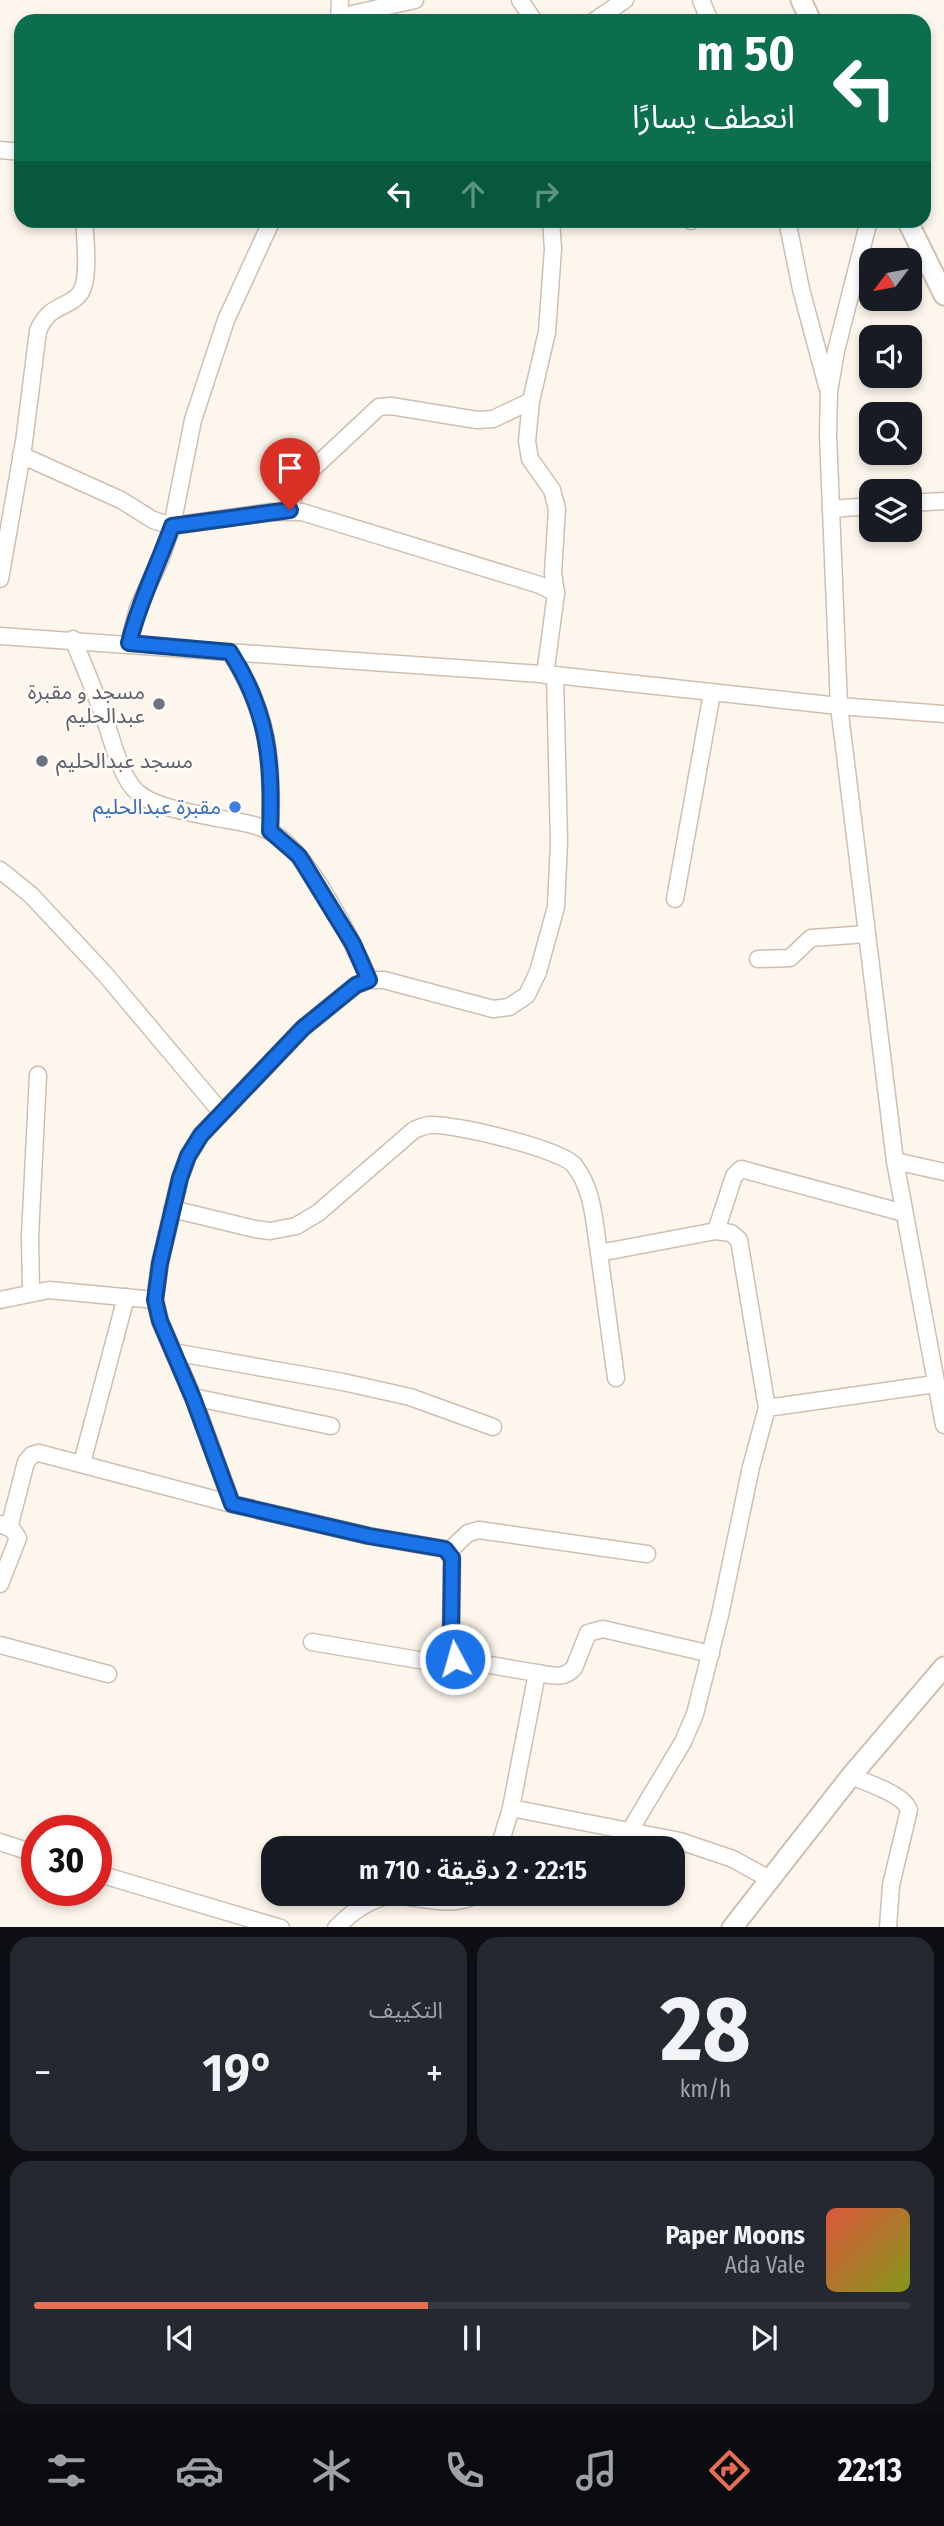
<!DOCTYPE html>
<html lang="ar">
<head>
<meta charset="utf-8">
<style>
	body { margin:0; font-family:"Fira Sans Condensed","Noto Sans Arabic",sans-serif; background:#242831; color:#f1f3f6; direction:rtl; height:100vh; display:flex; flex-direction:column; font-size:26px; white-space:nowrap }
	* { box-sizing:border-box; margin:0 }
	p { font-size:23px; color:#9ea1a6 }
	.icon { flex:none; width:38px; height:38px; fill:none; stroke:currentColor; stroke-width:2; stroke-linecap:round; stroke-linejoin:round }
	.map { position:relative; height:1927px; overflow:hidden; direction:ltr }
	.drawer { display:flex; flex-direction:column; gap:10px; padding:10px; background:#0d0f14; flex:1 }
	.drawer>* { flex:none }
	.top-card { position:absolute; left:14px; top:14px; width:917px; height:214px; border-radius:21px; box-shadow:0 4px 10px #0003; direction:rtl; background:#0b6e4f; color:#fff; overflow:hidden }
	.needle { width:46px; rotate:238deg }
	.tools { position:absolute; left:859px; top:248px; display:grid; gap:14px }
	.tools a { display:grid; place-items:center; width:63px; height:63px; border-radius:14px; background:#171b24; box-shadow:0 4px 10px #0003; font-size:35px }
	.speed { position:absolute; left:21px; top:1815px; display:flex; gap:14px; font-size:35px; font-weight:700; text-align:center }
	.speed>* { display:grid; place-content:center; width:91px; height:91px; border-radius:50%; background:#171b24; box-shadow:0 4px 10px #0003; line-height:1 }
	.speed .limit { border:10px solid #d22; background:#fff; color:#111 }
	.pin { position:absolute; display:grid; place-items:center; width:60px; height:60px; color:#fff; margin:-72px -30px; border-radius:50% 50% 50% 0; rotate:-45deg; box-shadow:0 0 7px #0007 }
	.pin .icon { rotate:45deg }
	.me { position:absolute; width:77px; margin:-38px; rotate:354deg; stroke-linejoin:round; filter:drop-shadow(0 0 5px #0008) }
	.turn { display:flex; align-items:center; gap:24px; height:147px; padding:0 21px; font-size:32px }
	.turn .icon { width:91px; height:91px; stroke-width:2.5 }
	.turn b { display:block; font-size:49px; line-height:60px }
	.lanes { display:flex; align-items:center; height:66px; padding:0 21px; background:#0003; justify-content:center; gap:35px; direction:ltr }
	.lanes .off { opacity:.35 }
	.big { font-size:52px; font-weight:600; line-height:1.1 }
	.drawer .card { flex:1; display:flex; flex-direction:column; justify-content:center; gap:10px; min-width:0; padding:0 24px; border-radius:21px; background:#242831 }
	.drawer .dial { align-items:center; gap:0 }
	.dial b { font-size:91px; line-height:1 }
	.song { display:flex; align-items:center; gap:21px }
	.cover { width:84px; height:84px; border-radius:10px; background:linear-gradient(135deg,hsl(10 70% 55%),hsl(70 70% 35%)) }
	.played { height:7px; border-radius:4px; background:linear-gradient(90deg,#e76f51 45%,#363941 45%) }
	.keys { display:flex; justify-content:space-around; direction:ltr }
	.heat { display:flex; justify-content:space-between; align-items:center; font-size:38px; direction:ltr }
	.drawer .tiles { flex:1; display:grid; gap:10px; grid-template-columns:1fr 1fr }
	.card:last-child { grid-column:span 2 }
	.trip { position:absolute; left:261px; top:1836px; width:424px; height:70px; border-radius:21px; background:#171b24; box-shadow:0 4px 10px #0003; font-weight:600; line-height:70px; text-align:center; direction:rtl }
	.menu { display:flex; height:112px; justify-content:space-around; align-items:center; background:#090b0e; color:#9ea1a6 }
	.menu .icon { width:49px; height:49px }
	.menu .active { color:#e76f51 }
	.menu b { font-size:32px; color:#f1f3f6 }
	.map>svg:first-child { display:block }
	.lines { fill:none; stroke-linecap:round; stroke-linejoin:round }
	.minor-casing { stroke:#d1beb0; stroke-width:19 }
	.tertiary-casing { stroke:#d1beb0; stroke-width:23 }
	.minor { stroke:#fff; stroke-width:16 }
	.tertiary { stroke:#fff; stroke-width:19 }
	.route-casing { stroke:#114b97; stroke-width:18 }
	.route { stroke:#1a73e8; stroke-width:12 }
	.worship-dot { fill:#6b7280; stroke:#fffaf3; stroke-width:2.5 }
	.shop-dot { fill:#3f7fe0; stroke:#fffaf3; stroke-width:2.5 }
	.labels { text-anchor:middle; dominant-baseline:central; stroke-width:5; stroke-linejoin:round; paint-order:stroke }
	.worship-label { font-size:21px; fill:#5b616d; stroke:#fffaf3; text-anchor:end }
	.shop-label { font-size:21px; fill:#366cbe; stroke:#fffaf3; text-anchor:end }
</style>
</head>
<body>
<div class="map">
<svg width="944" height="1928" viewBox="0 0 944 1928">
	<rect width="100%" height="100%" fill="#fdf6ec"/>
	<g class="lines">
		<defs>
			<g id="minor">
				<path d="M520 0 534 21"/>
				<path d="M701 0 710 21"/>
				<path d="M339 17 415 0"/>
				<path d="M339 21 340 0"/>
				<path d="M594 21 625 0"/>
				<path d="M0 150 21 152"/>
				<path d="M787 220 801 289 827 386"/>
				<path d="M869 220 836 351 829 391 828 435 839 706 895 1161 944 1425"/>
				<path d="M691 221 692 220"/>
				<path d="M21 455 121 500 153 520 172 526 270 512H302L540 585 556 593"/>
				<path d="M910 503 944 501"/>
				<path d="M831 509 872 506"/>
				<path d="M290 510 296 487 305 476 379 407 391 406 477 420 493 419 531 401"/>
				<path d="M0 579 24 442 38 331C50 302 70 309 81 292 90 277 85 238 84 220"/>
				<path d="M0 636 555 675 839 706 944 714"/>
				<path d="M73 639C83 664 94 689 103 714 111 735 120 777 137 792 154 808 194 813 217 818 234 821 254 823 269 831 307 848 353 942 369 980"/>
				<path d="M129 643 138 608 161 558 172 526 193 420 226 320 272 220"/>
				<path d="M230 652C269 714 273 760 270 831"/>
				<path d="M545 675 556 593 553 573 557 509 552 490 530 459 527 441 531 401 547 332 553 249 551 220"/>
				<path d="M0 870 31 895 104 973 221 1112"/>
				<path d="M675 899 712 693"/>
				<path d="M758 959 790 958 811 938 867 934"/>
				<path d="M895 1161 944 1172"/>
				<path d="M172 1209 255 1229 270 1231 296 1226 318 1213 414 1130C419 1128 423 1126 429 1125 452 1123 561 1149 574 1165 594 1190 594 1223 599 1253L716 1231 731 1233 739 1240 767 1408"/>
				<path d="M716 1231 734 1176 741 1169 904 1213"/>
				<path d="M599 1253 616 1378"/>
				<path d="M31 1292 30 1236 38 1075"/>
				<path d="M0 1300 49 1290 155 1300"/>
				<path d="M173 1352 343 1382 410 1397 493 1427"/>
				<path d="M193 1397 331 1426"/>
				<path d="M82 1463 126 1297"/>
				<path d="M0 1524 12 1529 18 1538 0 1584"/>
				<path d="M9 1528 26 1462 32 1455 39 1453 232 1504"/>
				<path d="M448 1552 468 1533 479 1530 647 1554"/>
				<path d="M312 1642 431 1662 455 1659"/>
				<path d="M0 1645 108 1674"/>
				<path d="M537 1673 455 1659 451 1634 452 1558 445 1549 369 1536 232 1504 193 1397 160 1321 155 1300 160 1263 180 1178 188 1156 201 1135 303 1028 356 985 369 980H384L493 1009 509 1007 527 995 538 972 556 907 559 842 555 675"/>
				<path d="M851 1776C867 1783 904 1794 909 1810L891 1885 888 1928"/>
				<path d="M511 1808 537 1673C551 1675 563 1680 574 1668L588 1633 603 1629 711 1654"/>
				<path d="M629 1832 683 1742 695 1714 720 1615 751 1467 767 1408 935 1384"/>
				<path d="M0 1842 37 1854"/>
				<path d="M499 1848 511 1808 680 1841 733 1859 769 1879"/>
				<path d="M96 1873 281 1928"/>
				<path d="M336 1928C353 1911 369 1899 393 1895 419 1897 454 1909 477 1894"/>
			</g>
			<g id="tertiary">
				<path d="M801 0 811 21"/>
				<path d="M907 220 944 295"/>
				<path d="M732 1928 851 1776 944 1667"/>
			</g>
		</defs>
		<use href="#minor" class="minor-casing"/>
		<use href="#tertiary" class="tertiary-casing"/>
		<use href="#minor" class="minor"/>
		<use href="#tertiary" class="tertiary"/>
	</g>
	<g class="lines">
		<defs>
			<path id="route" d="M290 510 172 526C158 565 139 602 129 643L230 652C268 711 273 762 270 831L299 856 353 944 369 980 356 985 303 1028 201 1135 188 1156 180 1178 160 1263 155 1300 160 1321 193 1398 232 1504 369 1536 445 1549 452 1558 451 1634 455 1659"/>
		</defs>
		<use href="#route" class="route-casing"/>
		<use href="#route" class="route"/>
	</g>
	<g class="worship-dot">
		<circle cx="159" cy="704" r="7"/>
		<circle cx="42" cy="761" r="7"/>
	</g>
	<circle class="shop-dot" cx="235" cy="807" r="7"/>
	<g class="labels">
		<g class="worship-label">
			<text x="145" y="692">مسجد و مقبرة<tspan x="145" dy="24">عبدالحليم</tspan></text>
			<text x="56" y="761" text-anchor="start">مسجد عبدالحليم</text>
		</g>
		<g class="shop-label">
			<text x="221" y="807">مقبرة عبدالحليم</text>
		</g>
	</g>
</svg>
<div class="tools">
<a><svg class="needle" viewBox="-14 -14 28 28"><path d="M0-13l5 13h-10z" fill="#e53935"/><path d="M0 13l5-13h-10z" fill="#9ea1a6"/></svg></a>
<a><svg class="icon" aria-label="sound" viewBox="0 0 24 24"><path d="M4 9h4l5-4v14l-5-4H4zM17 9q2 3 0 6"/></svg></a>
<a><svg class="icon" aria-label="search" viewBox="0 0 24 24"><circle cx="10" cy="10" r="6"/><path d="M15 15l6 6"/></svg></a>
<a><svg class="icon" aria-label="layers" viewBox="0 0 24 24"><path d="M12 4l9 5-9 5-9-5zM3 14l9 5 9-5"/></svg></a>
</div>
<div class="speed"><div class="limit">30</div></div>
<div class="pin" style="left:290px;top:510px;background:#d93025"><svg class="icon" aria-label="arrive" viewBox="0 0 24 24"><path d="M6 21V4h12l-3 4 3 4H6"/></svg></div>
<svg class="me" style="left:455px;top:1659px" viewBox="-20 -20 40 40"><circle r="17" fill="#1a73e8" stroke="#fff" stroke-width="3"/><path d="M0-11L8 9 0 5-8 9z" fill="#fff"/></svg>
<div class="trip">22:15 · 2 دقيقة · 710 m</div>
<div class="top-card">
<div class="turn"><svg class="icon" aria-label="left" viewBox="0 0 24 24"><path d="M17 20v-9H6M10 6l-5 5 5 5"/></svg><div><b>50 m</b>انعطف يسارًا</div></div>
<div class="lanes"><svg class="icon" aria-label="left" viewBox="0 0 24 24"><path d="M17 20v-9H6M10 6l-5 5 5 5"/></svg><svg class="icon off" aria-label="ahead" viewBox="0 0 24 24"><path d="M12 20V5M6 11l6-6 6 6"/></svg><svg class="icon off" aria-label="right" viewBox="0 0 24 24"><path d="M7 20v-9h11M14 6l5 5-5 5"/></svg></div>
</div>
</div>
<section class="drawer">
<div class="tiles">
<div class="card dial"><b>28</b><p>km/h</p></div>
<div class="card"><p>التكييف</p>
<div class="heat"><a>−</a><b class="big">19°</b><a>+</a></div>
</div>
<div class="card">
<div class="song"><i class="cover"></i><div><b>Paper Moons</b><p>Ada Vale</p></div></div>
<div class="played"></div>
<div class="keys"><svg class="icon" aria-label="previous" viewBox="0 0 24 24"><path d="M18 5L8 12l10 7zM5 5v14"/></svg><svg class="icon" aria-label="pause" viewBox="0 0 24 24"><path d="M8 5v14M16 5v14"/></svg><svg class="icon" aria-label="next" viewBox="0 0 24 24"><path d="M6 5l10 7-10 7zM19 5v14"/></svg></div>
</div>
</div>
</section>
<nav class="menu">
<b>22:13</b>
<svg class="icon active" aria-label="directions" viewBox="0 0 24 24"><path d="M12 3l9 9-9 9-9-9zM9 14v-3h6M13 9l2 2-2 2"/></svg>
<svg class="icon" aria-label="music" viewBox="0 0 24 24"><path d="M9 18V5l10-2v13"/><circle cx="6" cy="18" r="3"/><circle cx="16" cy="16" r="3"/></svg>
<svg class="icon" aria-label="phone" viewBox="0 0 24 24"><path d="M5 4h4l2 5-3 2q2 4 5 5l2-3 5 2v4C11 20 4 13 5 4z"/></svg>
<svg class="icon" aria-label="climate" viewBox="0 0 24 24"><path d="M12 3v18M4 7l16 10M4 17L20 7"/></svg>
<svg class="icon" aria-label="car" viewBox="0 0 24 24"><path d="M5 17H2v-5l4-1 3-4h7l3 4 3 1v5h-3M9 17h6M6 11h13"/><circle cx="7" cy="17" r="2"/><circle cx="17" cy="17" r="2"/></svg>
<svg class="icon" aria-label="filters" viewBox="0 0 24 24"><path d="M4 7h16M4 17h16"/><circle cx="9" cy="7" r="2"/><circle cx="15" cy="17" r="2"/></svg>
</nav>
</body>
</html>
